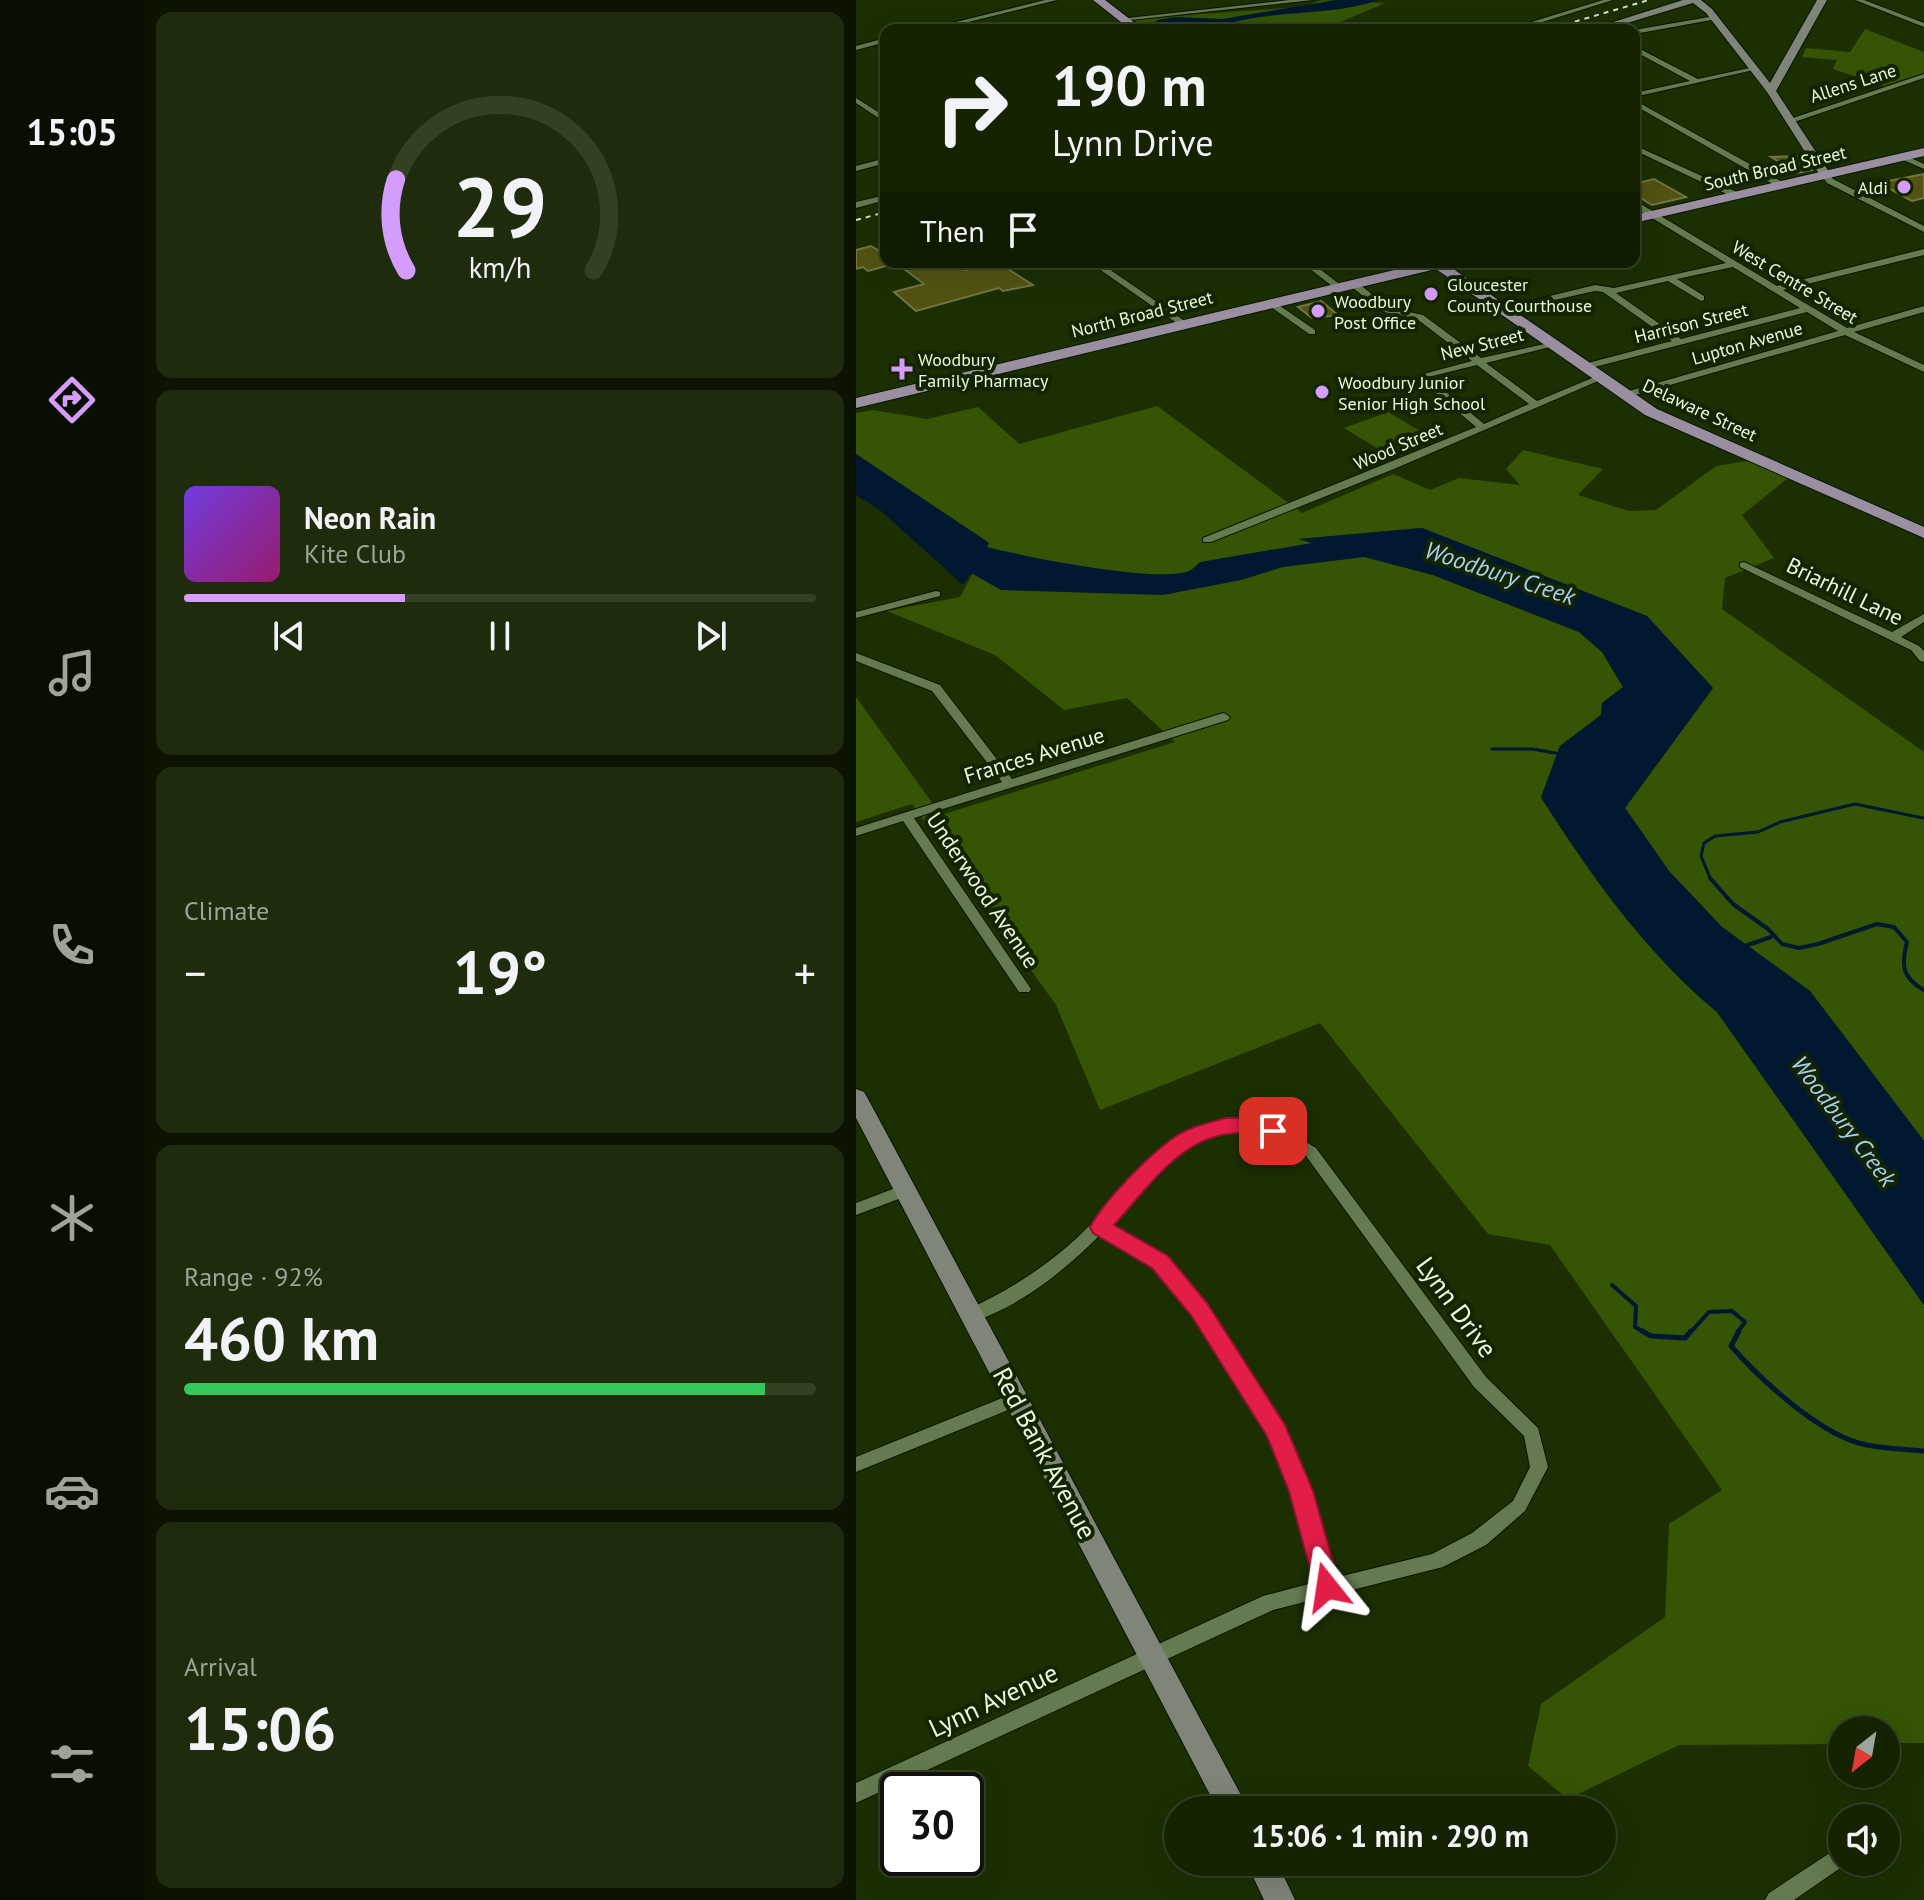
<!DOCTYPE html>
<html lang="en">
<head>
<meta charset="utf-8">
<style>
	body { margin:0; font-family:"PT Sans",sans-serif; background:#1e2b0c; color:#f1f3f6; height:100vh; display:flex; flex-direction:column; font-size:30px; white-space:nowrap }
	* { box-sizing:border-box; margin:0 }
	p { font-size:26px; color:#9da499 }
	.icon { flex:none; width:44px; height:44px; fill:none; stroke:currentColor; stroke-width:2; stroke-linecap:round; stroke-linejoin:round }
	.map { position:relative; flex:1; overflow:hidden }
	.panel { display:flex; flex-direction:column; gap:12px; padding:12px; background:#0c1301; width:712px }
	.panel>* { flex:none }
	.guide { position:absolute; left:24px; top:24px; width:760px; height:244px; border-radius:16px; box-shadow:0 8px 32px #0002,0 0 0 2px #344024; background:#152302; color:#f1f3f6; overflow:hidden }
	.needle { width:52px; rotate:211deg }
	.fabs { position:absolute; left:972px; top:1716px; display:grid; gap:16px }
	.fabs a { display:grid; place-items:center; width:72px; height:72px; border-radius:50%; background:#152302; box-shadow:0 8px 32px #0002,0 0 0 2px #344024; font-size:40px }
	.speed { position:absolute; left:24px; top:1772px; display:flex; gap:16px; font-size:40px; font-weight:700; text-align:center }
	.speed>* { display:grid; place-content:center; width:104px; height:104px; border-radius:50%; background:#152302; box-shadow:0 8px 32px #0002,0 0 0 2px #344024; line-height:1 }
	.speed .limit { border:4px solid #111; border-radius:12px; background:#fff; color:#111 }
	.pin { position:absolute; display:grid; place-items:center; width:68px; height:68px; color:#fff; margin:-34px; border-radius:16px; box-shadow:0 4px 12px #0006 }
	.me { position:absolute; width:88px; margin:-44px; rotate:345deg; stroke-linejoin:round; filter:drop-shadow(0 0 6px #0008) }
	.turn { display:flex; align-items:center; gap:28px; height:168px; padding:0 40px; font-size:36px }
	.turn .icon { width:104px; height:104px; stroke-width:2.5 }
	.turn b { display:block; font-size:56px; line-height:68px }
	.then { display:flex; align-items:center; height:76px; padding:0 40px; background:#0003; gap:16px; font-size:30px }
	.big { font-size:60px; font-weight:700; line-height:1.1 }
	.panel .tile { flex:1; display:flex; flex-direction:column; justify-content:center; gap:12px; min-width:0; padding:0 28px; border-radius:16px; background:#1e2b0c }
	.panel .dial { align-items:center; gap:0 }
	.dial svg { height:208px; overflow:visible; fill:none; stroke:#344024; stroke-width:7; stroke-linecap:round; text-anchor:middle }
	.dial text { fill:#f1f3f6; stroke:none }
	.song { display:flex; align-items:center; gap:24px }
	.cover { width:96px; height:96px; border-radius:12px; background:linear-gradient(135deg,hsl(260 70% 55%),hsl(320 70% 35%)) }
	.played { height:8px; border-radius:4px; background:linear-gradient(90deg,#d49cfb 35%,#344024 35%) }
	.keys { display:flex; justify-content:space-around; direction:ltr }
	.heat { display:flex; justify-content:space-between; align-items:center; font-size:44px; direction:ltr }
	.charge { height:12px; border-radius:6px; background:linear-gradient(90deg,#34c759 92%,#344024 0) }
	.trip { position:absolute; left:308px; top:1796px; width:452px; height:80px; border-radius:40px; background:#152302; box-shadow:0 8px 32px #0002,0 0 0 2px #344024; font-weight:700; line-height:80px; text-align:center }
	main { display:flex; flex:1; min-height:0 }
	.dock { display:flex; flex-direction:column; width:144px; justify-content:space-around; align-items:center; background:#080e01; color:#9da499 }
	.dock .icon { width:56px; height:56px }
	.dock .selected { color:#d49cfb }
	.dock b { font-size:36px; color:#f1f3f6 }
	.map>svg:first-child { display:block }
	.green { fill:#355404 }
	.water { fill:#011830 }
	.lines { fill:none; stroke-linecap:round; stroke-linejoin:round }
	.stream-far2 { stroke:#011830; stroke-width:3 }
	.stream-far1 { stroke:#011830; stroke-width:4 }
	.stream { stroke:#011830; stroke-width:5 }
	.building { fill:#525312; stroke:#737543; stroke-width:2 }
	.street-casing { stroke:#081500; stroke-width:2 }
	.secondary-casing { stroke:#081500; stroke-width:2 }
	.primary-casing { stroke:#081500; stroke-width:2 }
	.street { fill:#647b4f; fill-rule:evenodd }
	.secondary { fill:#7f8578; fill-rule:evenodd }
	.primary { fill:#9a8fa1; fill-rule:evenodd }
	.rail { stroke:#d2e0c5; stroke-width:2; stroke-dasharray:5 5; stroke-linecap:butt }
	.route { fill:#e11d48; stroke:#92132f; stroke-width:2 }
	.poi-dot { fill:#d49cfb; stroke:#122500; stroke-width:3 }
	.labels { text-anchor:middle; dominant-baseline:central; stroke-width:8; stroke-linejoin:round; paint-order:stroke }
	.far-street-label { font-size:18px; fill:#ecf9e0; stroke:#122500 }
	.far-poi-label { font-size:18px; fill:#ecf9e0; stroke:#122500; text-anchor:start }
	.street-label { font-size:22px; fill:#ecf9e0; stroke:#122500 }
	.water-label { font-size:24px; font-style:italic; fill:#aacff6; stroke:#122500 }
	.near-street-label { font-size:26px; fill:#ecf9e0; stroke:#122500 }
</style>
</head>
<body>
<main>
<nav class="dock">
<b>15:05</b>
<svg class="icon selected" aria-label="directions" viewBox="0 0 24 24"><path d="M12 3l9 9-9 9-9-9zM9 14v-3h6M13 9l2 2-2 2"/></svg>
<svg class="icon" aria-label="music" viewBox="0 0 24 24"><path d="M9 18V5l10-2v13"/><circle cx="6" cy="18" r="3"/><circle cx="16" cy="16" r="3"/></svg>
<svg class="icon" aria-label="phone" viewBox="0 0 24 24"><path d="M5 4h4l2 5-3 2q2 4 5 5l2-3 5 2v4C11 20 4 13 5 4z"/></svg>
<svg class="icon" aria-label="climate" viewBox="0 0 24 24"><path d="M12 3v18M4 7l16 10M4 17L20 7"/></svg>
<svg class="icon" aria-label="car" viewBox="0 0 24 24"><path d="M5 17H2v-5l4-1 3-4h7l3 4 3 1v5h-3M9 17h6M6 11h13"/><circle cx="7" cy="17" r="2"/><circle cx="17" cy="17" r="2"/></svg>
<svg class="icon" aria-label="filters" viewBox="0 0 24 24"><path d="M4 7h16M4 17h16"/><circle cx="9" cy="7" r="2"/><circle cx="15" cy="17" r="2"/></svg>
</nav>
<section class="panel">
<div class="tile dial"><svg viewBox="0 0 100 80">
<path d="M14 69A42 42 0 1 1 86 69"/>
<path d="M14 69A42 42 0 0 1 10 34" stroke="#d49cfb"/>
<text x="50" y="56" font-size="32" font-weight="700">29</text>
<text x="50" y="72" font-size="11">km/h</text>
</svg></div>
<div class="tile">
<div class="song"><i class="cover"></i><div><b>Neon Rain</b><p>Kite Club</p></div></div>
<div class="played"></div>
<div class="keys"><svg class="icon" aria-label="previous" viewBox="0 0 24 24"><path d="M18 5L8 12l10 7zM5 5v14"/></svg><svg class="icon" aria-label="pause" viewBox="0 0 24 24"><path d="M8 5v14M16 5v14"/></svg><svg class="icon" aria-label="next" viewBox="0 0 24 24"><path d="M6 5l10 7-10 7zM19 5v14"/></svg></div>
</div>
<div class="tile"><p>Climate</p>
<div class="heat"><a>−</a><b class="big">19°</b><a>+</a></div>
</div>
<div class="tile"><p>Range · 92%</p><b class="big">460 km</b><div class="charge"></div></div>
<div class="tile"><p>Arrival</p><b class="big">15:06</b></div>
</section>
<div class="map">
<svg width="1068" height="1900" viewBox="0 0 1068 1900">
	<rect width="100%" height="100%" fill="#1c2f03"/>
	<g class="green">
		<path d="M466 0 529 3 480 24 494 30H293L276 19 445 7Z"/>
		<path d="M1009 29 1068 52V73L1027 86 977 69 981 60 946 57 950 48 994 52Z"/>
		<path d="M301 406 446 513 537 474 574 490 603 478 664 485 650 469 667 450 747 469 722 495 773 511 800 510 860 466 892 461 932 478 886 515 918 558 869 578 866 609 1068 752V1141L954 991 866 927 813 871 769 808 857 688 791 616 566 528 445 539 577 575 723 632 746 652 767 687 746 703 745 715 704 746 685 798C736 876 788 951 861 1012L1068 1305V1743H1030V1730H986V1744L823 1745 712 1799 672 1766 685 1704 809 1617 813 1524 866 1490 694 1245 632 1234 464 1023 244 1110 200 1005 56 804 0 822V697L85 815 319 742 271 698 208 710 139 655 31 611 104 597 133 543 0 454V413L17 410 71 419 122 407 163 444Z"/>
		<path d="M532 412 574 437 529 453 488 428Z"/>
	</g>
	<g class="water">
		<path d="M481 0H523C473 17 421 9 371 24L372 30H266L292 27 302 20 319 17 366 19Z"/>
		<path d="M0 454 133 543 131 547C166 556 307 585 335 570 338 568 341 565 344 562L456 543 442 539 566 528 791 616 857 688 769 808 813 871 866 927 954 991 1068 1141V1305L861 1012C788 951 735 876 685 797L704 746 745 715 746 703 767 687 746 652 723 632 577 575 508 557 427 567 385 580 307 595 145 590 115 573 107 585 24 510 0 495Z"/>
	</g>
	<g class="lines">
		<g class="stream-far2">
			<path d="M636 749H676L705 754"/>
			<path d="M855 880 845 856 848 843 859 836 902 832 924 822 999 804 1067 818"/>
		</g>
		<g class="stream-far1">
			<path d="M854 878 877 904 912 929 926 944 943 948 962 944 1021 924 1038 927 1051 942C1045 965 1046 978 1068 990"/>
			<path d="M886 947 915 937"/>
			<path d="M756 1285 780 1306 779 1327 790 1333"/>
			<path d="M834 1333 853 1312 876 1311 889 1322 881 1333"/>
		</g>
		<g class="stream">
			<path d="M786 1331 795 1336 829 1338 835 1331"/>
			<path d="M883 1331 875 1346C905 1380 966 1437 1011 1445 1030 1449 1049 1449 1068 1451"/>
		</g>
	</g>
	<g class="building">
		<path d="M948 156 956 170 942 173 915 157Z"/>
		<path d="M1068 174V198L1056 201 1023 183Z"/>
		<path d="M798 179 830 197 796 205 778 194V184Z"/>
		<path d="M15 246 22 250 30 248V266L12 271 7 267 0 269V250Z"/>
		<path d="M39 262H99L109 270 141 262 177 285 147 291 143 288 60 311 38 292 68 284Z"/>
		<path d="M465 301 482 315 456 318 442 307Z"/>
	</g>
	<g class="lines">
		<defs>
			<g id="street">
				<path d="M189 0H201L80 30H67Z"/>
				<path d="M434 0H457L266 21 263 19Z"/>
				<path d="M747 0H757L661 30H649Z"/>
				<path d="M999 0H1008L1068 23V27Z"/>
				<path d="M859 16 861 19 778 34V30Z"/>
				<path d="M30 38V42L0 50V46Z"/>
				<path d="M778 46 842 79 898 67 902 69 778 97V93L834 81 778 51Z"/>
				<path d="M1068 74V78L938 122 931 120Z"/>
				<path d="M0 98 30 117V123L0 103Z"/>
				<path d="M778 100 928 183 929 185 922 187 778 105Z"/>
				<path d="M778 145 883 193 884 195 877 197 778 150Z"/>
				<path d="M1048 155 1068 164V169L1045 159V155Z"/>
				<path d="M30 158V163L0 171V166Z"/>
				<path d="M966 173H972L977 179 1068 226V232L971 183 965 175Z"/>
				<path d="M30 195V200L0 208V202Z"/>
				<path d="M778 200 921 286 1068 249V255L927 290 991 328 1068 306V312L998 332 1068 365V372L989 335 772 397H766V393L982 331 951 312 727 370 722 367 724 365 816 341 747 292 739 291 644 312V308L739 285 758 288 870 263 778 207ZM877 267 944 308 825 339 760 293 812 281 845 301 848 300V296L821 279Z"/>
				<path d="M233 262H243L333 324 325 326Z"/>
				<path d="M445 262H455L487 287 480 289Z"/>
				<path d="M493 281H499L534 308 567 315 625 358 698 342V346L630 363 681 401 741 376 749 378 538 469 355 542H347V538L620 427 560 376 616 361 561 319 528 312 493 285ZM621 365 673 404 628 424 572 377Z"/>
				<path d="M414 299 459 330V334H453L411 304 409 302Z"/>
				<path d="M888 562 1036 632 1068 614V622L1045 637 1063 646 1068 651V662L1064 661 1055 650 884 567V563Z"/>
				<path d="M80 591 84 592V596L0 618V612Z"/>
				<path d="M0 653 84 685 156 779 364 714 368 713 374 717 372 720 58 818 173 986 175 989 173 992H163L47 821 0 836V828L146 782 76 691 0 661Z"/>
				<path d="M375 1121C407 1121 433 1131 460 1148L630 1377 682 1428 692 1467 669 1511 630 1545 587 1567 417 1610 0 1803V1783L407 1596 460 1582 436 1491 413 1435 337 1314 298 1266 244 1235C208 1271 165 1306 116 1322L110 1320 108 1315 110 1310C152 1291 188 1268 222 1237 255 1206 282 1168 317 1141 333 1129 355 1125 375 1121ZM375 1132C404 1132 425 1140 450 1156L618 1387 668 1436 674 1467 657 1501 616 1533 576 1554 478 1578 454 1491 427 1427 349 1304 310 1258 254 1225 329 1148 347 1139Z"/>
				<path d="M50 1184 56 1186 58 1190 56 1194 0 1215V1203Z"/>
				<path d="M161 1392 167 1394 170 1399 167 1404 0 1472V1457Z"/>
				<path d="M986 1845V1862H993L938 1900H909L913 1893Z"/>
			</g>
			<g id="secondary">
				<path d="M827 0H845L856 9 914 83 961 0H971L920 91 975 175 973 177H965L911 92 850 13 837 3 748 30H732Z"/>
				<path d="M0 1089 8 1092 11 1097 393 1810H362L0 1118Z"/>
				<path d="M390 1862H421L439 1900H408Z"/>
			</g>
			<g id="primary">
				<path d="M237 0H249L288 30H275Z"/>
				<path d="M1068 148V156L778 223V215Z"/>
				<path d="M572 262H598L593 266 801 409 1068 527V538L789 415 580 269 0 408V398Z"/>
			</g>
		</defs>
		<use href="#street" class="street-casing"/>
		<use href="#secondary" class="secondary-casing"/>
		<use href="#primary" class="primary-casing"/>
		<use href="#street" class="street"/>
		<use href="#secondary" class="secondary"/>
		<use href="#primary" class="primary"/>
		<g class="rail">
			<path d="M690 30 793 0"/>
			<path d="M0 220 30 212"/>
		</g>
	</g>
	<path class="route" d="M370 1118H400L424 1126 427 1131 417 1138C340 1115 303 1175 258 1225L312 1256 351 1303 429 1425 457 1491 484 1587 480 1595 471 1598 463 1595 459 1587 433 1491 411 1436 335 1315 296 1268 237 1233 234 1227C249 1200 291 1157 316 1139 332 1127 352 1123 370 1118Z"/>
	<g class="poi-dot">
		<circle cx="1048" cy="187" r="8"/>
		<circle cx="575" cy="294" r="8"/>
		<circle cx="462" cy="311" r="8"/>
		<path d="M42 357h8v8h8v8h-8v8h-8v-8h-8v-8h8z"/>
		<circle cx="466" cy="392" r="8"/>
	</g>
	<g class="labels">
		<g class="far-street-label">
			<text transform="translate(997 83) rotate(-18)">Allens Lane</text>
			<text transform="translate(919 168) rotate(-13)">South Broad Street</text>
			<text transform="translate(939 282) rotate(31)">West Centre Street</text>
			<text transform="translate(286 314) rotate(-14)">North Broad Street</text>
			<text transform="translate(835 323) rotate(-14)">Harrison Street</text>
			<text transform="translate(891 343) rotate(-16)">Lupton Avenue</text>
			<text transform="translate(626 344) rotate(-14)">New Street</text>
			<text transform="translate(844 410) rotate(25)">Delaware Street</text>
			<text transform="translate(542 446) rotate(-23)">Wood Street</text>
		</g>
		<g class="far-poi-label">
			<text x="1032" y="187" text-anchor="end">Aldi</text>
			<text x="591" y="284">Gloucester<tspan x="591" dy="21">County Courthouse</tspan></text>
			<text x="478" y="301">Woodbury<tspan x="478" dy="21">Post Office</tspan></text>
			<text x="62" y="359">Woodbury<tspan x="62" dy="21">Family Pharmacy</tspan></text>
			<text x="482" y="382">Woodbury Junior<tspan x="482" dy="21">Senior High School</tspan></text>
		</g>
		<g class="street-label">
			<text transform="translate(989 591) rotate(26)">Briarhill Lane</text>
			<text transform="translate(178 755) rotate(-17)">Frances Avenue</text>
			<text transform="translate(127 890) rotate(56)">Underwood Avenue</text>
		</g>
		<g class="water-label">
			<text transform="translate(644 573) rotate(18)">Woodbury Creek</text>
			<text transform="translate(988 1121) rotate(53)">Woodbury Creek</text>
		</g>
		<g class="near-street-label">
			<text transform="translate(601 1307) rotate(54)">Lynn Drive</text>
			<text transform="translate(189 1453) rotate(62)">Red Bank Avenue</text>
			<text transform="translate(137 1700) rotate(-25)">Lynn Avenue</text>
		</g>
	</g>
</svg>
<div class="fabs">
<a><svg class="needle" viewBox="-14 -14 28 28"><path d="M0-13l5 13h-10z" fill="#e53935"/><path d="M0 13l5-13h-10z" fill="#9da499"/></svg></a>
<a><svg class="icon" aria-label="sound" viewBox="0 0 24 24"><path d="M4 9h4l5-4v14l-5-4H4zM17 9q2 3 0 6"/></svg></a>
</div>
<div class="speed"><div class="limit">30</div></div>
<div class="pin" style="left:417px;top:1131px;background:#d93025"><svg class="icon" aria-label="arrive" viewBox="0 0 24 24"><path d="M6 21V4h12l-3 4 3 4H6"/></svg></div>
<svg class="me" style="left:471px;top:1587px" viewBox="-20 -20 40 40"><path d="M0-17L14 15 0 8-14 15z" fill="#e11d48" stroke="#fff" stroke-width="4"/></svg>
<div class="trip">15:06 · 1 min · 290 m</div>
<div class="guide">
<div class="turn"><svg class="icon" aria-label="right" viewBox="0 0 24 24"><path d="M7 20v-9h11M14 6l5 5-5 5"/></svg><div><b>190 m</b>Lynn Drive</div></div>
<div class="then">Then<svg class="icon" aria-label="arrive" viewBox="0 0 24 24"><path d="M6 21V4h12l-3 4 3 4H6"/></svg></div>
</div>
</div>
</main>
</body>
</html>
